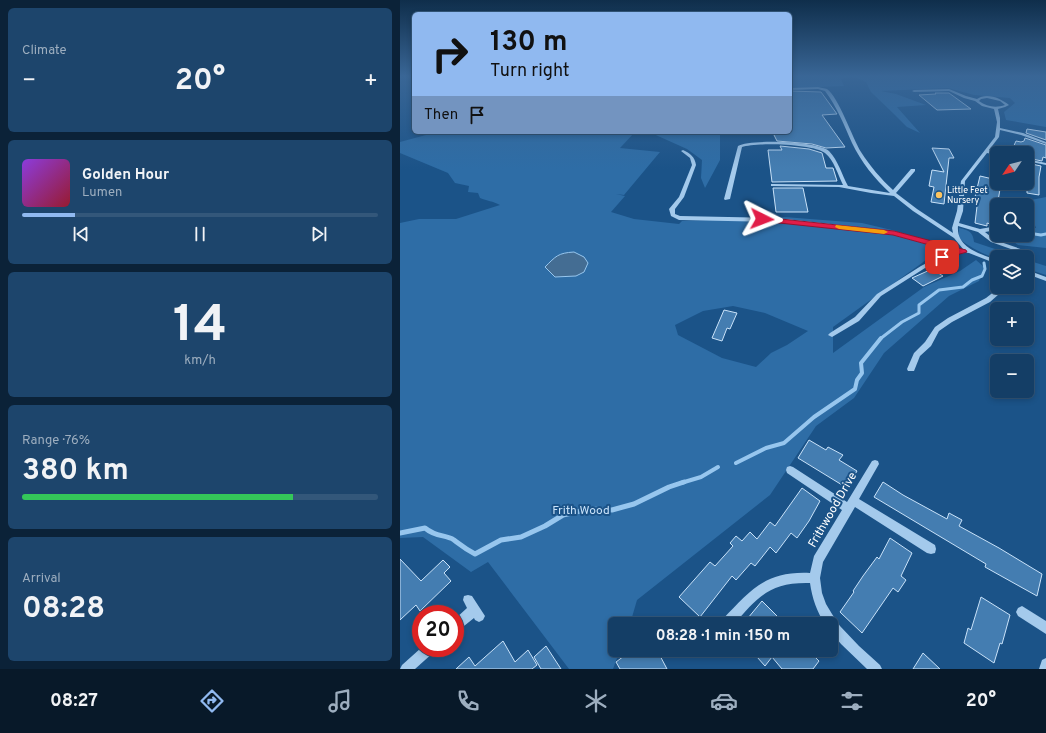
<!DOCTYPE html>
<html lang="en">
<head>
<meta charset="utf-8">
<style>
	body { margin:0; font-family:Overpass,sans-serif; background:#1d456c; color:#f1f3f6; height:100vh; display:flex; flex-direction:column; font-size:15px; white-space:nowrap }
	* { box-sizing:border-box; margin:0 }
	p { font-size:13px; color:#9daebf }
	.icon { flex:none; width:22px; height:22px; fill:none; stroke:currentColor; stroke-width:2; stroke-linecap:round; stroke-linejoin:round }
	.map { position:relative; flex:1; overflow:hidden }
	.drawer { display:flex; flex-direction:column; gap:8px; padding:8px; background:#0b2238; width:400px }
	.drawer>* { flex:none }
	.banner { position:absolute; left:12px; top:12px; width:380px; height:122px; border-radius:6px; box-shadow:0 2px 6px #0003,0 0 0 1px #33577a; background:#90b9f0; color:#111; overflow:hidden }
	.needle { width:26px; rotate:235deg }
	.tools { position:absolute; left:590px; top:146px; display:grid; gap:8px }
	.tools a { display:grid; place-items:center; width:44px; height:44px; border-radius:6px; background:#143e66; box-shadow:0 2px 6px #0003,0 0 0 1px #33577a; font-size:20px }
	.speed { position:absolute; left:12px; top:605px; display:flex; gap:8px; font-size:20px; font-weight:700; text-align:center }
	.speed>* { display:grid; place-content:center; width:52px; height:52px; border-radius:50%; background:#143e66; box-shadow:0 2px 6px #0003,0 0 0 1px #33577a; line-height:1 }
	.speed .limit { border:6px solid #d22; background:#fff; color:#111 }
	.pin { position:absolute; display:grid; place-items:center; width:34px; height:34px; color:#fff; margin:-17px; border-radius:8px; box-shadow:0 2px 6px #0006 }
	.me { position:absolute; width:44px; margin:-22px; rotate:93deg; stroke-linejoin:round; filter:drop-shadow(0 0 3px #0008) }
	.turn { display:flex; align-items:center; gap:14px; height:84px; padding:0 12px; font-size:18px }
	.turn .icon { width:52px; height:52px; stroke-width:2.5 }
	.turn b { display:block; font-size:28px; line-height:34px }
	.then { display:flex; align-items:center; height:38px; padding:0 12px; background:#0003; gap:8px; font-size:15px }
	.big { font-size:30px; font-weight:700; line-height:1.1 }
	.drawer .tile { flex:1; display:flex; flex-direction:column; justify-content:center; gap:6px; min-width:0; padding:0 14px; border-radius:6px; background:#1d456c }
	.drawer .dial { align-items:center; gap:0 }
	.dial b { font-size:52px; line-height:1 }
	.song { display:flex; align-items:center; gap:12px }
	.cover { width:48px; height:48px; border-radius:6px; background:linear-gradient(135deg,hsl(270 70% 55%),hsl(350 70% 35%)) }
	.played { height:4px; border-radius:2px; background:linear-gradient(90deg,#90b9f0 15%,#33577a 15%) }
	.keys { display:flex; justify-content:space-around; direction:ltr }
	.heat { display:flex; justify-content:space-between; align-items:center; font-size:22px; direction:ltr }
	.charge { height:6px; border-radius:3px; background:linear-gradient(90deg,#34c759 76%,#33577a 0) }
	.trip { position:absolute; left:208px; top:617px; width:230px; height:40px; border-radius:6px; background:#143e66; box-shadow:0 2px 6px #0003,0 0 0 1px #33577a; font-weight:700; line-height:40px; text-align:center }
	.dock { display:flex; height:64px; justify-content:space-around; align-items:center; background:#081929; color:#9daebf }
	.dock .icon { width:28px; height:28px }
	.dock .active { color:#90b9f0 }
	.dock b { font-size:18px; color:#f1f3f6 }
	main { display:flex; flex:1; min-height:0 }
	.map>svg:first-child { display:block }
	.green { fill:#2e6da6; fill-rule:evenodd }
	.water { fill:#446d93; stroke:#97c6ee }
	.lines { fill:none; stroke-linecap:round; stroke-linejoin:round }
	.stream-far2 { stroke:#97c6ee; stroke-width:3 }
	.stream-far1 { stroke:#97c6ee; stroke-width:4 }
	.stream { stroke:#97c6ee; stroke-width:5 }
	.building { fill:#447db1; stroke:#c9e2f9 }
	.minor { fill:#a4caec; fill-rule:evenodd }
	.route { fill:#e11d48; stroke:#92132f }
	.slow { fill:#f59e0b }
	.poi-dot { fill:#fdc460; stroke:#1b5388; stroke-width:1.5 }
	.labels { text-anchor:middle; dominant-baseline:central; stroke-width:4; stroke-linejoin:round; paint-order:stroke }
	.far-poi-label { font-size:9px; fill:#fff; stroke:#1b5388; text-anchor:start }
	.near-street-label { font-size:12px; fill:#fff; stroke:#1b5388 }
	.near-park-label { font-size:12px; fill:#c9e2f9; stroke:#1b5388 }
</style>
</head>
<body>
<main>
<section class="drawer">
<div class="tile"><p>Climate</p>
<div class="heat"><a>−</a><b class="big">20°</b><a>+</a></div>
</div>
<div class="tile">
<div class="song"><i class="cover"></i><div><b>Golden Hour</b><p>Lumen</p></div></div>
<div class="played"></div>
<div class="keys"><svg class="icon" aria-label="previous" viewBox="0 0 24 24"><path d="M18 5L8 12l10 7zM5 5v14"/></svg><svg class="icon" aria-label="pause" viewBox="0 0 24 24"><path d="M8 5v14M16 5v14"/></svg><svg class="icon" aria-label="next" viewBox="0 0 24 24"><path d="M6 5l10 7-10 7zM19 5v14"/></svg></div>
</div>
<div class="tile dial"><b>14</b><p>km/h</p></div>
<div class="tile"><p>Range · 76%</p><b class="big">380 km</b><div class="charge"></div></div>
<div class="tile"><p>Arrival</p><b class="big">08:28</b></div>
</section>
<div class="map">
<svg width="646" height="669" viewBox="0 0 646 669">
	<rect width="100%" height="100%" fill="#1b5388"/>
	<g class="green">
		<path d="M390 76H646V127L606 120 604 112 615 103 610 98 574 95 548 88 481 91 496 94 526 105 497 107 520 133 507 127 495 115 471 92 466 82 453 76 441 79 444 86 390 88Z"/>
		<path d="M37 132H235L220 148 260 152 224 195 216 194 225 196 211 212 234 219 279 224 282 221 344 219 371 216 462 223 496 231 506 238 539 248 522 263 433 327V353L524 287 560 271 576 260 584 267 579 281 549 296 484 353 454 398 416 426 370 495 237 600 230 624H215V650H220L213 669H169L88 562 71 572 23 537 0 538V223L19 219H56L100 205C93 201 87 201 80 198L78 193 68 192 69 186 55 183 48 173 0 153V142ZM333 306 365 313 408 331 387 345 371 353 356 367 322 358 278 335 275 325 303 311Z"/>
		<path d="M249 132H320V160L305 188 301 178 302 160 287 149Z"/>
		<path d="M646 197V248L618 245 611 240 616 235H627V228H636L632 218 627 214V207L631 200Z"/>
		<path d="M559 228C569 230 573 232 574 242L619 257H597V259C583 254 571 248 559 239Z"/>
		<path d="M627 260 646 266V275L627 269Z"/>
	</g>
	<path class="water" d="M174 252 184 257 188 263 184 272 176 276 155 277 145 267C156 256 158 253 174 252Z"/>
	<g class="lines">
		<g class="stream-far2">
			<path d="M628 233 641 235 646 234"/>
			<path d="M480 339 502 322 519 313V305L539 290 563 287 572 280 582 276 585 269 584 263"/>
		</g>
		<g class="stream-far1">
			<path d="M336 463 366 448 384 443 414 417 455 389 457 380 462 373 461 363 481 338"/>
			<path d="M281 483 301 477 318 467"/>
		</g>
		<path class="stream" d="M0 533 25 528C37 538 45 534 54 540 62 546 65 549 75 554L101 540 121 537 145 526 163 515 189 509 212 510 234 504 269 487 284 482"/>
	</g>
	<g class="building">
		<path d="M390 91 421 92 437 114 422 115 445 147 426 148 412 144 377 141 373 133 390 132Z"/>
		<path d="M535 93H549L571 109 537 110 519 95 536 94Z"/>
		<path d="M627 129 646 132V140L626 133Z"/>
		<path d="M625 138 646 145V158L643 157 642 161 627 158V153L612 150 616 141 621 142 624 141Z"/>
		<path d="M380 146 409 149 422 153 426 168H433L437 181 372 182 368 150H382Z"/>
		<path d="M532 148 549 149 554 158H549L544 204 531 202 534 187 529 186 532 170 544 172Z"/>
		<path d="M627 163 641 166 639 177V195L627 193Z"/>
		<path d="M580 176 597 180V183H601L594 225 587 223V226L575 223 578 198 575 197Z"/>
		<path d="M373 188H403L408 212H376Z"/>
		<path d="M532 269 543 276 523 286 512 278Z"/>
		<path d="M324 310 337 313 330 329 327 328 322 341 312 338Z"/>
		<path d="M409 440 426 450 428 447 443 455 439 460 457 471 447 488 398 458Z"/>
		<path d="M483 482 503 495 547 519 549 513 562 520 559 526 599 548 642 574 637 596 585 567 586 564 474 497Z"/>
		<path d="M402 488 420 501 409 521 397 538 391 533 376 553 370 547 355 566 351 563 336 580 332 576 300 617 279 597 310 562 315 566 333 546 330 543 336 536 342 541 350 532 357 539 370 522 375 526Z"/>
		<path d="M490 538 512 553 501 576 506 580 498 592 493 588 462 633 440 612 454 592 453 591 463 576 477 557 479 559Z"/>
		<path d="M0 559 21 581 43 560 50 567 44 573 51 581 20 611 16 605 0 620Z"/>
		<path d="M581 597 610 615 602 644 600 643 594 663 564 643 568 628 571 630Z"/>
		<path d="M362 601 379 618 375 624H343Z"/>
		<path d="M103 641 115 662 128 650 137 665 132 669H56L69 657 75 666Z"/>
		<path d="M146 646 161 669H141L134 657Z"/>
		<path d="M232 650H257L267 669H220L216 662Z"/>
		<path d="M363 650H408L419 661 413 669H382L372 657 365 666 357 657Z"/>
		<path d="M523 653 540 669H513Z"/>
	</g>
	<g class="lines">
		<g class="minor">
			<path d="M418 87C420 88 425 88 427 89 438 96 453 139 461 152 470 166 481 179 493 190L511 169H515V171L496 193 517 209 553 233 552 228 557 211 561 181 595 137 597 122 594 109 582 106 575 101 564 98 549 91 514 92 512 91 514 90 549 89 566 96 577 99C586 92 601 98 609 105L605 107 598 109 600 118V128L623 133 646 142V144L621 135 600 130 599 137 589 150 598 153H597V155L587 153 565 181 563 211 559 223 580 229 597 226V230L585 232 595 240 632 253V255H628L591 242 578 232 558 226C556 248 581 254 597 260V264L569 253 562 252 544 258 525 268 481 296 459 321 432 337 428 335 430 333 455 317 477 294 521 266 540 256 554 252 494 235 376 222 279 220 271 216 269 209 279 197 292 165 290 158 281 151 283 150C290 153 295 157 296 165L284 197 275 209V214L280 216 376 218 494 231 555 248 563 249 554 238 513 211 494 196 471 193 439 187 371 186V184H373L443 185C438 175 434 160 425 153 414 144 356 142 342 147L330 199 325 200 324 199 338 146C350 139 417 141 429 151 438 160 442 175 448 186L490 193C475 179 461 162 452 143 444 125 437 107 425 91L418 89 390 90V88ZM587 98 600 101 605 105C596 108 587 107 579 101L581 99Z"/>
			<path d="M627 159 646 163V165L627 161Z"/>
			<path d="M627 270 646 277V281L627 274Z"/>
			<path d="M600 287H607L590 302 552 322 539 331 531 346 520 356 514 371H508L507 369 514 353 525 342 535 327 548 318 586 298Z"/>
			<path d="M475 460 478 461 479 464 459 499 535 545 536 549 535 553 531 554 527 553 455 507 423 562 420 578 422 593 426 604 432 614 440 626 459 646 480 665 482 669H467L441 644 432 633 431 624H425C417 612 412 598 410 583 370 582 359 596 334 624H320L322 620C351 590 365 571 410 573L414 556 442 510 387 473 386 470 387 467 390 466 393 467 447 502 472 461Z"/>
			<path d="M68 595 72 596 85 616 83 620 79 622 75 620 74 618 59 630 55 632V619L67 608 63 600 64 596Z"/>
			<path d="M622 606 646 621V634L618 616 616 612 618 608Z"/>
			<path d="M21 648H36L34 652 15 669H0L2 665Z"/>
			<path d="M646 658V669H639L642 660Z"/>
		</g>
	</g>
	<linearGradient id="sky" x2="0" y2="1"><stop stop-color="#0f2e4b"/><stop offset="0.45" stop-color="#396696"/><stop offset="1" stop-color="#396696" stop-opacity="0"/></linearGradient>
	<rect width="646" height="169" fill="url(#sky)"/>
	<path class="route" d="M362 217 494 231 566 250 567 252 542 259H539V256L555 252 493 235 360 221V218Z"/>
	<path class="slow" d="M436 225 484 230 488 232 484 234 439 229 435 227Z"/>
	<circle class="poi-dot" cx="539" cy="195" r="4"/>
	<g class="labels">
		<g class="far-poi-label">
			<text x="547" y="190">Little Feet<tspan x="547" dy="10">Nursery</tspan></text>
		</g>
		<g class="near-street-label">
			<text transform="translate(433 510) rotate(-60)">Frithwood Drive</text>
		</g>
		<g class="near-park-label">
			<text x="181" y="511">Frith Wood</text>
		</g>
	</g>
</svg>
<div class="tools">
<a><svg class="needle" viewBox="-14 -14 28 28"><path d="M0-13l5 13h-10z" fill="#e53935"/><path d="M0 13l5-13h-10z" fill="#9daebf"/></svg></a>
<a><svg class="icon" aria-label="search" viewBox="0 0 24 24"><circle cx="10" cy="10" r="6"/><path d="M15 15l6 6"/></svg></a>
<a><svg class="icon" aria-label="layers" viewBox="0 0 24 24"><path d="M12 4l9 5-9 5-9-5zM3 14l9 5 9-5"/></svg></a>
<a>+</a>
<a>−</a>
</div>
<div class="speed"><div class="limit">20</div></div>
<div class="pin" style="left:542px;top:257px;background:#d93025"><svg class="icon" aria-label="arrive" viewBox="0 0 24 24"><path d="M6 21V4h12l-3 4 3 4H6"/></svg></div>
<svg class="me" style="left:362px;top:219px" viewBox="-20 -20 40 40"><path d="M0-17L14 15 0 8-14 15z" fill="#e11d48" stroke="#fff" stroke-width="4"/></svg>
<div class="trip">08:28 · 1 min · 150 m</div>
<div class="banner">
<div class="turn"><svg class="icon" aria-label="right" viewBox="0 0 24 24"><path d="M7 20v-9h11M14 6l5 5-5 5"/></svg><div><b>130 m</b>Turn right</div></div>
<div class="then">Then<svg class="icon" aria-label="arrive" viewBox="0 0 24 24"><path d="M6 21V4h12l-3 4 3 4H6"/></svg></div>
</div>
</div>
</main>
<nav class="dock">
<b>08:27</b>
<svg class="icon active" aria-label="directions" viewBox="0 0 24 24"><path d="M12 3l9 9-9 9-9-9zM9 14v-3h6M13 9l2 2-2 2"/></svg>
<svg class="icon" aria-label="music" viewBox="0 0 24 24"><path d="M9 18V5l10-2v13"/><circle cx="6" cy="18" r="3"/><circle cx="16" cy="16" r="3"/></svg>
<svg class="icon" aria-label="phone" viewBox="0 0 24 24"><path d="M5 4h4l2 5-3 2q2 4 5 5l2-3 5 2v4C11 20 4 13 5 4z"/></svg>
<svg class="icon" aria-label="climate" viewBox="0 0 24 24"><path d="M12 3v18M4 7l16 10M4 17L20 7"/></svg>
<svg class="icon" aria-label="car" viewBox="0 0 24 24"><path d="M5 17H2v-5l4-1 3-4h7l3 4 3 1v5h-3M9 17h6M6 11h13"/><circle cx="7" cy="17" r="2"/><circle cx="17" cy="17" r="2"/></svg>
<svg class="icon" aria-label="filters" viewBox="0 0 24 24"><path d="M4 7h16M4 17h16"/><circle cx="9" cy="7" r="2"/><circle cx="15" cy="17" r="2"/></svg>
<b>20°</b>
</nav>
</body>
</html>
